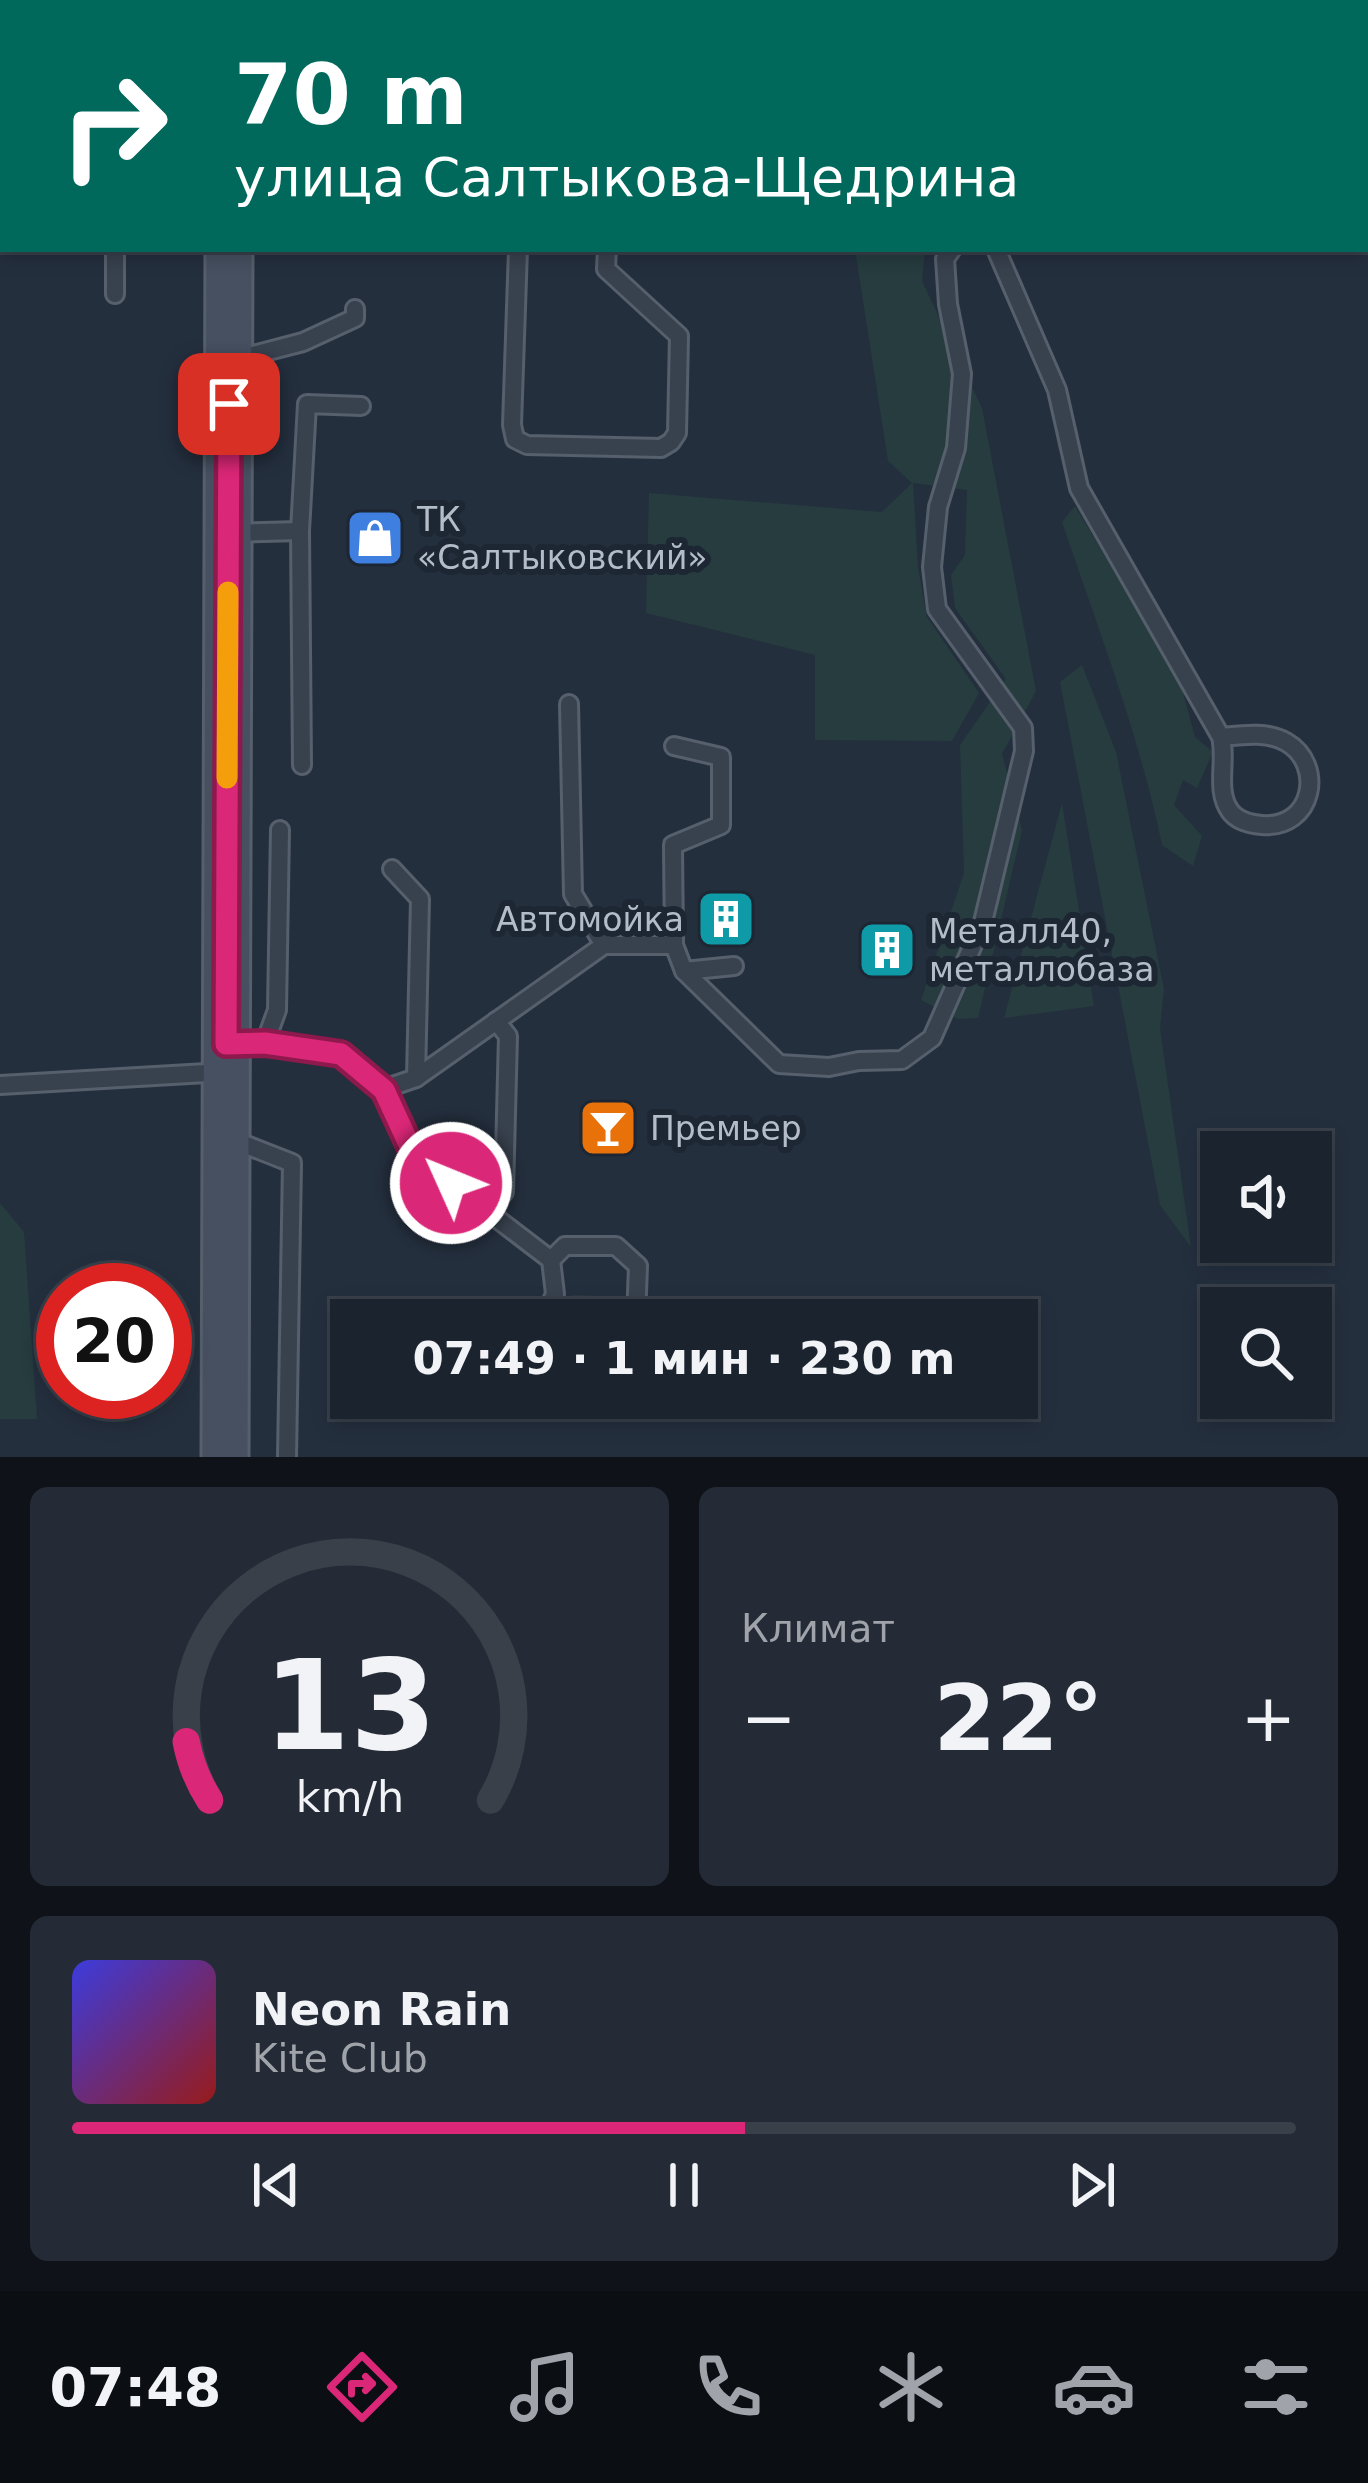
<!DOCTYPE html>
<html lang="ru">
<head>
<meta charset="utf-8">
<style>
	body { margin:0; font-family:"DejaVu Sans",sans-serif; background:#242b36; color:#f1f3f6; height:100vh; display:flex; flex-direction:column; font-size:45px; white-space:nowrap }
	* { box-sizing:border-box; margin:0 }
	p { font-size:39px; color:#a0a4aa }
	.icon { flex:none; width:66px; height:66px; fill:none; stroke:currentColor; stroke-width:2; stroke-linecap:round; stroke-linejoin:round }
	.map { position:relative; height:1457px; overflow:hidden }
	.drawer { display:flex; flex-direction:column; gap:30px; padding:30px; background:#0f1319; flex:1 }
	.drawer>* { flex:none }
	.banner { position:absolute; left:0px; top:0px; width:1368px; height:252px; box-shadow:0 6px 18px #0003,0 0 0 3px #39404a; background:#00695c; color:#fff; overflow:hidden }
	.fabs { position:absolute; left:1200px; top:1131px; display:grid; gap:24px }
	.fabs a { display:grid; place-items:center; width:132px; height:132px; border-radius:0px; background:#1b232e; box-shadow:0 6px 18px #0003,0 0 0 3px #39404a; font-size:60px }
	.speed { position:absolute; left:36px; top:1263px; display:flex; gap:24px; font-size:60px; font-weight:700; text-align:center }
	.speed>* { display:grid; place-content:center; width:156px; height:156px; border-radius:50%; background:#1b232e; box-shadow:0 6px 18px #0003,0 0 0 3px #39404a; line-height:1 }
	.speed .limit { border:18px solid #d22; background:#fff; color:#111 }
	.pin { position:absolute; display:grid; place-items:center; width:102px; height:102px; color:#fff; margin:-51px; border-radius:24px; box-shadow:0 6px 18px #0006 }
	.me { position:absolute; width:132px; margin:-66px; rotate:314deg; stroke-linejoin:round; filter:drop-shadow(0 0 9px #0008) }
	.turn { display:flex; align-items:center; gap:42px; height:252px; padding:0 36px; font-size:54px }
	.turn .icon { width:156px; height:156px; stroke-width:2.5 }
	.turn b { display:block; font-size:84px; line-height:102px }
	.big { font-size:90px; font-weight:600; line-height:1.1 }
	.drawer .widget { flex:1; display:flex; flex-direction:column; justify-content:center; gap:18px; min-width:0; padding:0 42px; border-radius:18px; background:#242b36 }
	.drawer .dial { align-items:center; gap:0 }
	.dial svg { height:312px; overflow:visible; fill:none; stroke:#39404a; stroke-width:7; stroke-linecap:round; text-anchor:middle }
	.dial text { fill:#f1f3f6; stroke:none }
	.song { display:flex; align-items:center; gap:36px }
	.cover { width:144px; height:144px; border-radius:18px; background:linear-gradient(135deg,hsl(240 70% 55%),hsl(0 70% 35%)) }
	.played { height:12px; border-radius:6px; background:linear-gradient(90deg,#db2777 55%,#39404a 55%) }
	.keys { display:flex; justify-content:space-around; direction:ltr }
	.heat { display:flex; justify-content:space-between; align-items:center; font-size:66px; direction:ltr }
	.drawer .tiles { flex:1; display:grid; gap:30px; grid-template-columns:1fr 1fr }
	.widget:last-child { grid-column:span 2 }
	.trip { position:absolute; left:330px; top:1299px; width:708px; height:120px; border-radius:0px; background:#1b232e; box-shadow:0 6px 18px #0003,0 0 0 3px #39404a; font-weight:600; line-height:120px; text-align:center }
	.menu { display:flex; height:192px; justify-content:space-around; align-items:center; background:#0b0e12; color:#a0a4aa }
	.menu .icon { width:84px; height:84px }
	.menu .active { color:#db2777 }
	.menu b { font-size:54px; color:#f1f3f6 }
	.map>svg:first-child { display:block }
	.green { fill:#263c3f }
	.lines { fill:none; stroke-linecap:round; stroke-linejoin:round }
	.service-casing { stroke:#565f6c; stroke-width:22 }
	.secondary-casing { stroke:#565f6c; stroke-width:51 }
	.service { stroke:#38414e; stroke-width:16 }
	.secondary { stroke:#465061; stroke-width:45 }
	.route-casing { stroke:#8e194d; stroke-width:30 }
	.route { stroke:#db2777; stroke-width:21 }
	.slow { stroke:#f59e0b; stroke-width:21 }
	.labels { text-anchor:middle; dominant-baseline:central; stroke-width:12; stroke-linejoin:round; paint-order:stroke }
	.poi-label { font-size:33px; fill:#b4bcc9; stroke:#1d2633; text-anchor:start }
</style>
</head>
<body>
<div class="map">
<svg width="1368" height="1457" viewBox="0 0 1368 1457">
	<rect width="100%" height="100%" fill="#242f3e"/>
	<g class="green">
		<path d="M855 249H925L922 281 982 408 1036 691 1002 754 1022 830 978 1018 958 1019 921 1000 964 873 960 745 1006 679 955 608 951 575 965 555 967 490 913 483 918 567 927 617 979 693 952 741 815 740V655L646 613 649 493 882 512 912 483 888 461Z"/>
		<path d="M1075 506 1180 682 1195 737 1213 752 1197 788 1183 780 1174 805 1202 836 1193 866 1162 845C1139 734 1098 628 1062 522Z"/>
		<path d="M1082 665 1116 752 1164 989 1160 1028 1191 1247 1160 1205 1060 682Z"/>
		<path d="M1062 803 1094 1006 1004 1018Z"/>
		<path d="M0 1203 24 1232 37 1419H0Z"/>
		<path d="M572 1295 609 1296V1320H570Z"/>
	</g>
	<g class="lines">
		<defs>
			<g id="service">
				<path d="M919 0V3"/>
				<path d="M611 3V0"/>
				<path d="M518 249 512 425 515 439 527 445 661 448 671 442 677 433 679 336 606 269 607 249"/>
				<path d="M996 249 1057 390 1079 488 1221 737C1227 761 1215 790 1230 811 1237 821 1250 824 1262 825 1314 829 1325 764 1286 742 1267 731 1242 735 1221 737"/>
				<path d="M115 294V249"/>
				<path d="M230 361 303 342 355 318V309"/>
				<path d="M229 533 300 531"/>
				<path d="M302 765 300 531 307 404 361 406"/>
				<path d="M392 869 420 899 416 1078"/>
				<path d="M604 945H674L673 845 721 825V757L674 746"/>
				<path d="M674 945 684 971 734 966"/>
				<path d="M684 971 779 1064 829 1067 859 1061 902 1060 932 1038 983 922 1024 751 1023 728 937 609 932 567 938 507 956 448 962 374 948 304 945 259 952 249"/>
				<path d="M265 1043 277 1010 280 830"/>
				<path d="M227 1044 265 1043 341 1054 384 1089 414 1155 551 1260 555 1294 545 1316 523 1320"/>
				<path d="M0 1085 224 1072"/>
				<path d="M384 1089 416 1078 604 945 573 894 569 704"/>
				<path d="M231 1139 292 1163 287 1457"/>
				<path d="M488 1211 504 1192 508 1036 496 1021"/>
				<path d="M551 1260 565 1246H616L638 1266 636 1320"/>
				<path d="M454 1398V1409L633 1411 634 1398"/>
			</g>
			<g id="secondary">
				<path d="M224 0V3"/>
				<path d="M225 1457 229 249"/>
			</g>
		</defs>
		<use href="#service" class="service-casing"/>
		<use href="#secondary" class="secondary-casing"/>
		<use href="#service" class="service"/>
		<use href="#secondary" class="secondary"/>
	</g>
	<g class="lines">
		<defs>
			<path id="route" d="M229 404 226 1044 265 1043 341 1054 384 1090 414 1155 451 1183"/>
		</defs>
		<use href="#route" class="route-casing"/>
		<use href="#route" class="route"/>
		<path class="slow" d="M227 778 228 592"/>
	</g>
	<defs>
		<symbol id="shop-square" viewBox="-11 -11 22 22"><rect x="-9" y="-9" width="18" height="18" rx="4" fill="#3f7fe0" stroke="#1d2633"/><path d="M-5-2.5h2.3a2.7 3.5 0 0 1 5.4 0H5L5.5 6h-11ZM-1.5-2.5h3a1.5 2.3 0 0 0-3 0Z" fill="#fff"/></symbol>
		<symbol id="building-square" viewBox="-11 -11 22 22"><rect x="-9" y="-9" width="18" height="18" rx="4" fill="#0f9aa8" stroke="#1d2633"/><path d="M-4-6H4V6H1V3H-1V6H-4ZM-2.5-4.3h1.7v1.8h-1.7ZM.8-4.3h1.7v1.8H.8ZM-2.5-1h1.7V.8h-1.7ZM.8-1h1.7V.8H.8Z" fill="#fff"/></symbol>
		<symbol id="bar-square" viewBox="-11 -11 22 22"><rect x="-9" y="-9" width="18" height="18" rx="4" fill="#e8710a" stroke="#1d2633"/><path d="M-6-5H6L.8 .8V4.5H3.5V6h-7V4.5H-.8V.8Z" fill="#fff"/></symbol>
	</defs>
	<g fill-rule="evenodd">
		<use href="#shop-square" x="342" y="505" width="66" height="66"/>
		<use href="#building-square" x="693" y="886" width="66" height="66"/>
		<use href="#building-square" x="854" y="917" width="66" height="66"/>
		<use href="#bar-square" x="575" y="1095" width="66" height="66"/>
	</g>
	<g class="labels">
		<g class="poi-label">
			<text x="417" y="519">ТК<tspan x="417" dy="38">«Салтыковский»</tspan></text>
			<text x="684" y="919" text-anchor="end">Автомойка</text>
			<text x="929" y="931">Металл40,<tspan x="929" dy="38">металлобаза</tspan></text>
			<text x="650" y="1128">Премьер</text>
		</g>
	</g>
</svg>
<div class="fabs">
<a><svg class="icon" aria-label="sound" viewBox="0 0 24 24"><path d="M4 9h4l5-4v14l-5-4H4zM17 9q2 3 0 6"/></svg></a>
<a><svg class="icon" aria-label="search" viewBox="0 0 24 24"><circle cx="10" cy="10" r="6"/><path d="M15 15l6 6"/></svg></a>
</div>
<div class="speed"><div class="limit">20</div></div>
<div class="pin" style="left:229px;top:404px;background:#d93025"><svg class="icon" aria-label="arrive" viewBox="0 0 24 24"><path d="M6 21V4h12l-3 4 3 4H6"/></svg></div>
<svg class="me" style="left:451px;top:1183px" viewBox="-20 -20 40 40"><circle r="17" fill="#db2777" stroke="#fff" stroke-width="3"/><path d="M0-11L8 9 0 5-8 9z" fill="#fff"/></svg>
<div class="trip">07:49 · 1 мин · 230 m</div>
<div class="banner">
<div class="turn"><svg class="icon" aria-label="right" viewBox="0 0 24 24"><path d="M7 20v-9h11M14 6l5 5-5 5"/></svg><div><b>70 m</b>улица Салтыкова-Щедрина</div></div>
</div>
</div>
<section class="drawer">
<div class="tiles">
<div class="widget dial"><svg viewBox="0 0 100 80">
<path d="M14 69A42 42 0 1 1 86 69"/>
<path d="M14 69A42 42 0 0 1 8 54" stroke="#db2777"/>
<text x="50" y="56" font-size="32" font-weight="700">13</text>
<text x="50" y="72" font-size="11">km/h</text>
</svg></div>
<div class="widget"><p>Климат</p>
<div class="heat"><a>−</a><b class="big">22°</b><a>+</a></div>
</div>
<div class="widget">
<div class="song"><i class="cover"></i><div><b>Neon Rain</b><p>Kite Club</p></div></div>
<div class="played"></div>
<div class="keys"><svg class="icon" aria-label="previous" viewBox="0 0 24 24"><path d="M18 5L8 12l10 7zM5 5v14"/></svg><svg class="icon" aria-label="pause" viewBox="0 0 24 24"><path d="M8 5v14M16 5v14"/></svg><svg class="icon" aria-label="next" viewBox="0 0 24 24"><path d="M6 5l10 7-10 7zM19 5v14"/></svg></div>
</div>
</div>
</section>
<nav class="menu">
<b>07:48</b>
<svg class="icon active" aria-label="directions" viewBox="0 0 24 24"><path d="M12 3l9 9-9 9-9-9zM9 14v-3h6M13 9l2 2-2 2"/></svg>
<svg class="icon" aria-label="music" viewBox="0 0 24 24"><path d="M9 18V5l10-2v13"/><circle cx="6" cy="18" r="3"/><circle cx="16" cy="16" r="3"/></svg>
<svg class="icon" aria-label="phone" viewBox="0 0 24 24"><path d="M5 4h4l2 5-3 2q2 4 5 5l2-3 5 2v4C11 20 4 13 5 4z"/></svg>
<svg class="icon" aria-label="climate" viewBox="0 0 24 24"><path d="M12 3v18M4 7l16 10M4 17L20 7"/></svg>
<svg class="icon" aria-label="car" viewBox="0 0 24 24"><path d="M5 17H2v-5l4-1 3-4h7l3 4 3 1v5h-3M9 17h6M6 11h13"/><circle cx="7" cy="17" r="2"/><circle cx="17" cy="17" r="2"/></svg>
<svg class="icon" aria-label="filters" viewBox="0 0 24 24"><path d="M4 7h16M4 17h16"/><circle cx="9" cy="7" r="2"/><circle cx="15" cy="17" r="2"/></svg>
</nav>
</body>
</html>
